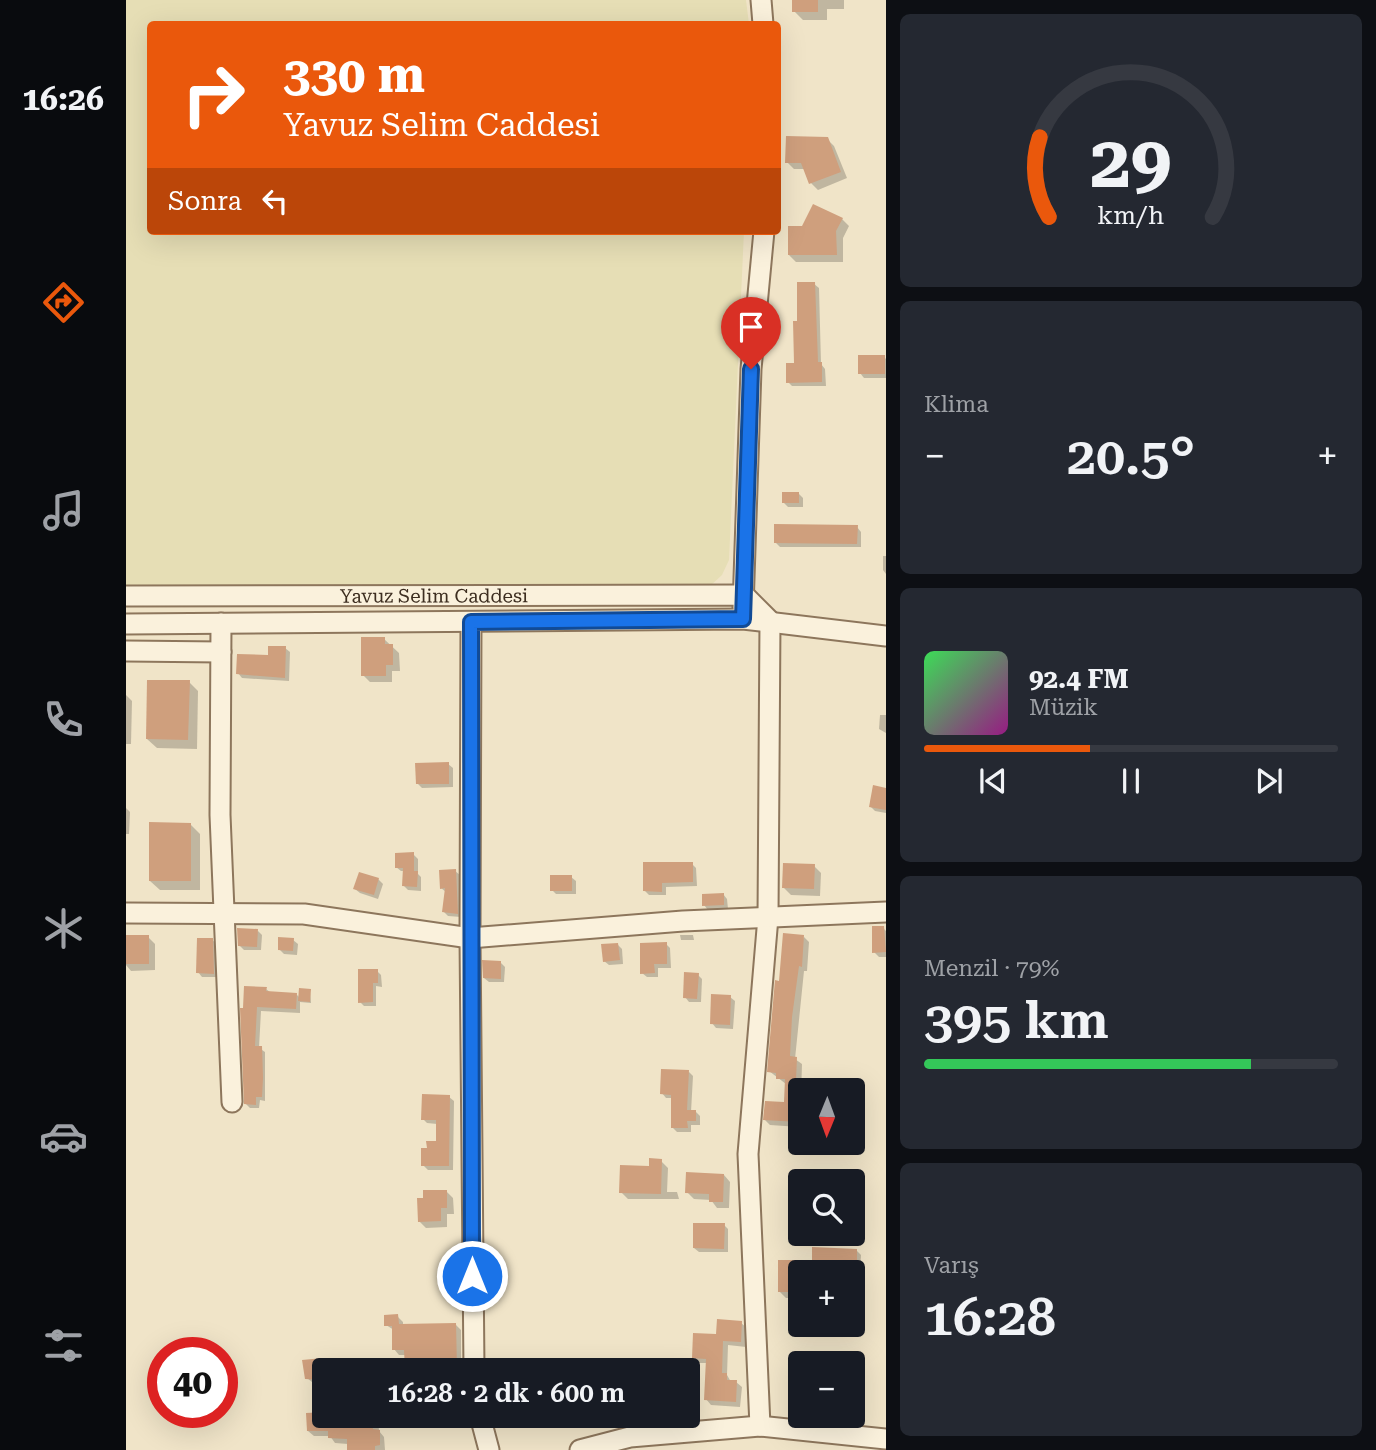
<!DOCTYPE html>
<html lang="tr">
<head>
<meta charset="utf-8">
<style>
	body { margin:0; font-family:"Roboto Serif",serif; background:#242831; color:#f1f3f6; height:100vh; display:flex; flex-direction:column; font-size:26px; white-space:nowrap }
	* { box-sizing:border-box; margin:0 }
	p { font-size:23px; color:#9ea1a6 }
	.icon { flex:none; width:38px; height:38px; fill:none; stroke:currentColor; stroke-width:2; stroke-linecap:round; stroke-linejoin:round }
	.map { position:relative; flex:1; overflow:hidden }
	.side { display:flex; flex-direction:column; gap:14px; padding:14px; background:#0d0f14; width:490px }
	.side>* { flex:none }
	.guide { position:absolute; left:21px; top:21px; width:634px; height:214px; border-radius:7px; box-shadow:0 7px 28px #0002; background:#ea580c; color:#fff; overflow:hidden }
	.needle { width:46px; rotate:181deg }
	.fabs { position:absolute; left:662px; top:1078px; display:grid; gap:14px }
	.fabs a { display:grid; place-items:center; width:77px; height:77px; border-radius:7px; background:#171b24; box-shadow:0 7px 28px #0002; font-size:35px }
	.speed { position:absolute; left:21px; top:1337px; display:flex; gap:14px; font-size:35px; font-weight:700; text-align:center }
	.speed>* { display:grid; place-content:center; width:91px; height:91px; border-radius:50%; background:#171b24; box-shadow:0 7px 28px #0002; line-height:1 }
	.speed .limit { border:10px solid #d22; background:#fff; color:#111 }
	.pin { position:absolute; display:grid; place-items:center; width:60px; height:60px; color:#fff; margin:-72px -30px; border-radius:50% 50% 50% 0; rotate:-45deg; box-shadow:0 0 7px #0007 }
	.pin .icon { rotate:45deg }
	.me { position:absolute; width:77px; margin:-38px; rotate:0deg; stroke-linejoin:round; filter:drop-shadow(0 0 5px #0008) }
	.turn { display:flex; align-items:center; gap:24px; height:147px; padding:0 21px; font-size:32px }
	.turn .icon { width:91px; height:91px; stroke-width:2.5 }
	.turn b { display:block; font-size:49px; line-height:60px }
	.then { display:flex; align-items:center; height:66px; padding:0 21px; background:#0003; gap:14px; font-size:26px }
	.big { font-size:52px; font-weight:600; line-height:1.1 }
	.side .widget { flex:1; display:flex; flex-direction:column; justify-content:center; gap:10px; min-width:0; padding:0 24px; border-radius:10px; background:#242831 }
	.side .dial { align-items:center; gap:0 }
	.dial svg { height:182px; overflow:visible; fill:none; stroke:#363941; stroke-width:7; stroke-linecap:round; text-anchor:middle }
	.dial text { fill:#f1f3f6; stroke:none }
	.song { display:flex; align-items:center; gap:21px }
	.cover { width:84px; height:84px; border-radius:10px; background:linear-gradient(135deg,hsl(130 70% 55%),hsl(310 70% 35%)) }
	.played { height:7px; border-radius:4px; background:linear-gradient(90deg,#ea580c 40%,#363941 40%) }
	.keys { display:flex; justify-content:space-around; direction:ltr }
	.heat { display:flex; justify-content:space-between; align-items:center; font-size:38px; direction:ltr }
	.charge { height:10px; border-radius:5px; background:linear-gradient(90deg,#34c759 79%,#363941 0) }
	.trip { position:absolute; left:186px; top:1358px; width:388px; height:70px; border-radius:7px; background:#171b24; box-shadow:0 7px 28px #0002; font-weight:600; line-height:70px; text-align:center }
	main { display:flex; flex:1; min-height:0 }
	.tabs { display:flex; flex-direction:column; width:126px; justify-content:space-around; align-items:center; background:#090b0e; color:#9ea1a6 }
	.tabs .icon { width:49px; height:49px }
	.tabs .active { color:#ea580c }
	.tabs b { font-size:32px; color:#f1f3f6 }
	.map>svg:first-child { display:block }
	.farmland { fill:#e6deb5 }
	.shadow { fill:#0003 }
	.building { fill:#cf9f7d }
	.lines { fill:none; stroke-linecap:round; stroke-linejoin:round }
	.minor-casing { stroke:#8d765c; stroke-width:23 }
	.minor { stroke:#faf1dc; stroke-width:19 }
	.route-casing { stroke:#114b97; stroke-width:18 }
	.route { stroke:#1a73e8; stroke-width:12 }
	.labels { text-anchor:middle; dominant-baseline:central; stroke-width:7; stroke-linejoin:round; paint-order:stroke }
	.street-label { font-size:19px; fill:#3d2e20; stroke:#f7eed8 }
</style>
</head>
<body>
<main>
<nav class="tabs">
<b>16:26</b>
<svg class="icon active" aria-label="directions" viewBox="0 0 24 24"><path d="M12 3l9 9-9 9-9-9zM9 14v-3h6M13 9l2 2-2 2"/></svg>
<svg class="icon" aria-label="music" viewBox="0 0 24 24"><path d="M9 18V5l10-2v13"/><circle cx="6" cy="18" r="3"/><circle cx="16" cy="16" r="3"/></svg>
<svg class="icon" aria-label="phone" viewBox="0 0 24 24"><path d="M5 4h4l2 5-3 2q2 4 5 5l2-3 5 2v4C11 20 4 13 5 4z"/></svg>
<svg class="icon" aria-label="climate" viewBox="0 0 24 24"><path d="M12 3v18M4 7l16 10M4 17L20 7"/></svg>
<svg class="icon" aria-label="car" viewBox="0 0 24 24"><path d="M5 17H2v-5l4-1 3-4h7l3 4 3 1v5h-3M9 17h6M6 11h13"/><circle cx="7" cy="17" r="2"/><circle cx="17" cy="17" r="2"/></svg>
<svg class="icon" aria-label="filters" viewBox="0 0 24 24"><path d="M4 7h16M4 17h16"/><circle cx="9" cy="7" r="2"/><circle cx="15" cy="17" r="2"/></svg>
</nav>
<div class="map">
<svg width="760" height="1450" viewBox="0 0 760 1450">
	<rect width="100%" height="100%" fill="#f0e4c8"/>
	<path class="farmland" d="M0 0H620L623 24H24V231H618L603 560 596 575 584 586 0 587Z"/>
	<g class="shadow">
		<path d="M668 0H718V9H701V20H677L668 11Z"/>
		<path d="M701 139 708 146 721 178 692 190 685 183 679 169H668L661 162Z"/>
		<path d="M716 219 723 226 717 238V262H670L663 255 677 228Z"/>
		<path d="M688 284 693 288 695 364 699 369 700 386H666L662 382 670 364 673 323Z"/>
		<path d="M758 357 760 359V378H738L734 373Z"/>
		<path d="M673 494 677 498V507H662L658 503Z"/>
		<path d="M731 527 735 532V547H654L650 543Z"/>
		<path d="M757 556H760V574L757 570Z"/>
		<path d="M258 639 273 653 274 671H266V682H244L237 675Z"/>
		<path d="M159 648 164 652 163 681 116 678 112 673Z"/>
		<path d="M63 682 72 691 71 749 31 748 21 739Z"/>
		<path d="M0 695 6 701 5 744H0Z"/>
		<path d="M754 715H760V733L753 729Z"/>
		<path d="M322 764 327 768V787L296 788 291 783Z"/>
		<path d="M748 787 760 789V813L749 811 745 807Z"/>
		<path d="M0 808 4 812 3 834H0Z"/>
		<path d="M64 824 74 834V890H34L24 881Z"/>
		<path d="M287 854 292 859V874L295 877V891L282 890 278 886V871H275L270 867Z"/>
		<path d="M566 864 570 868 571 886 540 887V895H523L519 891Z"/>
		<path d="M688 866 695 873 694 896 665 895 658 888Z"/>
		<path d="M329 871 334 875 335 917 322 916 318 912 320 892 315 888Z"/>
		<path d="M445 877 450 881V894H430L426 890Z"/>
		<path d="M252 879 257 884 252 899 234 893 229 889Z"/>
		<path d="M597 894 601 899 602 909 582 910 578 905Z"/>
		<path d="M757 928 760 931V957H753L748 952Z"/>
		<path d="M132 931 136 935 135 950H118L113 945Z"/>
		<path d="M554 935H567L568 940H555Z"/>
		<path d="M0 937H22L29 944V970L5 971 0 965Z"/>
		<path d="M678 937 683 942 681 971H678L669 1059 676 1064 674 1127 644 1125 639 1120 659 1104 660 1084 643 1071 655 983Z"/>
		<path d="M86 940 91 944 92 977H76L72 972Z"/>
		<path d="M167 940 172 944 171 955 158 954 153 949Z"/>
		<path d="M491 944 496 949 497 964 483 965 478 961Z"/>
		<path d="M540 944 544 948 545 968H532V977H521L516 973Z"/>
		<path d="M375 963 379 967 378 982H363L358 978Z"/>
		<path d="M251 971 255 975 256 987 250 986V1006H238L234 1002Z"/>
		<path d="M572 975 576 979 575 1002H563L559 997Z"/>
		<path d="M140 989 145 993 170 994 174 998 184 991 185 1003 174 1002V1013L135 1011 133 1048 139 1052V1101L134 1100 133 1108H124L119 1103 116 1010Z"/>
		<path d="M604 997 609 1001 607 1029 590 1028 586 1023Z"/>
		<path d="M563 1072 567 1076 565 1112H570L574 1116V1125H565V1132H551L547 1128V1098H540L536 1093Z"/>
		<path d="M323 1097 328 1101 327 1170H302L297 1165 312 1143 311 1124 301 1123 297 1119Z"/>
		<path d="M535 1161 542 1168 541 1192H551L553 1199H502L495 1192Z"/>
		<path d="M598 1175 604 1182 603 1208H591L585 1200 568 1199 561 1192Z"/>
		<path d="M320 1191 327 1198 328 1214H321V1227L300 1228 293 1221Z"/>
		<path d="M598 1225 602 1229V1252H573L568 1248Z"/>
		<path d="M731 1251 735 1255 734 1269 692 1267 687 1262Z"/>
		<path d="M678 1261 685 1268V1272H674V1298H660L653 1291Z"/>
		<path d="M271 1316 277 1322V1325H330L335 1330V1370H281L280 1355H273L268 1349V1330L260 1325Z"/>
		<path d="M615 1323 621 1328 620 1347 602 1345 601 1375 605 1382H610L616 1387 614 1407 585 1405 580 1399 582 1363H573L568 1358 592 1335Z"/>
		<path d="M197 1359 201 1364 200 1370H198V1383L186 1382 181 1378Z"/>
		<path d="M223 1364H245L251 1370H223Z"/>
		<path d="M562 1396H567L574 1403V1426L516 1429 509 1422V1416H562Z"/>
		<path d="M198 1416H203L207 1421H226V1416H252L253 1431 258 1437 259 1450H223L222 1444 209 1443 204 1436H188L182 1431Z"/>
	</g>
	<g class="building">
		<rect x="666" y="0" width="26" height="12"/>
		<path d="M660 136 702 137 715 172 683 184 675 163H659Z"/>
		<path d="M687 204 717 218 710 231 711 255H662V226H676Z"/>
		<path d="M671 282H689L692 362H696V382L660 383V363H668L667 321H671Z"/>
		<rect x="732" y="355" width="27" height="19"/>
		<rect x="656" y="492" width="17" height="11"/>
		<path d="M648 524 732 525 731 544 648 543Z"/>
		<path d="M235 637H259V644H267V665H260V676H235Z"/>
		<path d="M142 646H160L159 678 110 674 111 654 142 655Z"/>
		<path d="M21 680H64L62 740 20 739Z"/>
		<path d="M323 762V784H290L289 763Z"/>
		<path d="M747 785 760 788V810L743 807Z"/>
		<path d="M23 822 65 823V881H23Z"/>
		<path d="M288 852V871H292L291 887 276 886 277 868H269V853Z"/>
		<path d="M517 862H567V882L536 883V892L517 891Z"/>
		<path d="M657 863 689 864 688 889 656 888Z"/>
		<path d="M330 869 332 914 316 912 319 888 314 889 313 870Z"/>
		<path d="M233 872 253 878 248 895 227 889Z"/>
		<rect x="424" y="875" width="22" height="16"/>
		<path d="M598 893V905L576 906V894Z"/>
		<path d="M746 926H758L760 952 746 953Z"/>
		<path d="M111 928 132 929 131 947 112 946Z"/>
		<path d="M657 933 678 935 676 967 673 966 666 1017 664 1056 671 1057 669 1103H674V1122L637 1120 639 1101 658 1102 659 1079H650V1073L641 1072 649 980 653 981Z"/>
		<rect x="0" y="935" width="23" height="29"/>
		<path d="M152 937 168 938 167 951 152 950Z"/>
		<path d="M71 938H87L88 974 70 973Z"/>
		<path d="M541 942V964H528L529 973 514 974V943Z"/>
		<path d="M492 943 494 960 477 962 475 944Z"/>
		<path d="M356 960 375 961V979L357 978Z"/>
		<path d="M232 969H252V983H247V1002L232 1003Z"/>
		<path d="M558 972 573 973 571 999 557 998Z"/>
		<path d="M118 986 141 987 140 991 171 993 170 1009 131 1007 129 1046H136L137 1078 136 1097H130V1105L118 1104 114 1008H117Z"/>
		<path d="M173 988 185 989 184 1002 172 1001Z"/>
		<path d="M585 994 605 995 604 1025 584 1024Z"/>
		<path d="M535 1069 563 1070 561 1110H570V1121H561L562 1128H545V1095L534 1094Z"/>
		<path d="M296 1094 324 1095 323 1166H295V1148H301L300 1141H310V1120H295Z"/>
		<path d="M523 1158 536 1159 535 1194 493 1193 494 1165 523 1166Z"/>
		<path d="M560 1172 598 1174 597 1202H583V1194L559 1193Z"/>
		<path d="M297 1190H321V1208H315V1221L292 1222 291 1198H297Z"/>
		<path d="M567 1223H599L598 1249 567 1248Z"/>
		<path d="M686 1247 731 1249V1265L686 1263Z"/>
		<path d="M652 1260H679V1272H674V1292H652Z"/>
		<path d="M272 1314 273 1324 330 1323 331 1370H279L278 1350H266V1326H258V1315Z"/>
		<path d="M591 1319 616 1321 615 1342 597 1341 596 1373H601V1380H611L610 1402 578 1400 580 1359 566 1358 567 1333 590 1334Z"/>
		<path d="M197 1358 196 1380 179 1379 176 1360Z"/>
		<path d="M198 1412V1416H202V1420H246L247 1429 254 1430V1445L249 1446V1450H221V1439L202 1438V1431H181L180 1413Z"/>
	</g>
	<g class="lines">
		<defs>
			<g id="minor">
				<path d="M635 0 637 24"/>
				<path id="s1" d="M0 596 618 595 644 621 642 917 622 1154 634 1426"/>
				<path d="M617 608 625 369 638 231"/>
				<path d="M345 622 344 938 348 1370"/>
				<path d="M95 623 94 815 106 1102"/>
				<path d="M0 624 617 619 760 636"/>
				<path d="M0 651 95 652"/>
				<path d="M0 913 178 914 344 938 557 921 760 912"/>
				<path d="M354 1416 363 1450"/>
				<path d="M454 1450 504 1437 634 1426 760 1439"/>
			</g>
		</defs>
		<use href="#minor" class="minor-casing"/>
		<use href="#minor" class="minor"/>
	</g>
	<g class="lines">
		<defs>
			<path id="route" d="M346 1276 345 622 617 619 625 369"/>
		</defs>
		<use href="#route" class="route-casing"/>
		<use href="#route" class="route"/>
	</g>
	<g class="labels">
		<g class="street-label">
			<text stroke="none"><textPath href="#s1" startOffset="308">Yavuz Selim Caddesi</textPath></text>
		</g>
	</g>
</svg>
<div class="fabs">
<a><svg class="needle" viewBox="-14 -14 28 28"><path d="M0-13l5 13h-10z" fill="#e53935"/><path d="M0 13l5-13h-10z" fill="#9ea1a6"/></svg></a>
<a><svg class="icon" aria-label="search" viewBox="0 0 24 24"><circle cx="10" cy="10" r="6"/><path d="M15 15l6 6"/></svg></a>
<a>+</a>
<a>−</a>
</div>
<div class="speed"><div class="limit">40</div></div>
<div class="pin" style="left:625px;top:369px;background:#d93025"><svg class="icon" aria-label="arrive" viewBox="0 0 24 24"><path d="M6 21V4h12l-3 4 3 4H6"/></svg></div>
<svg class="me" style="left:346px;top:1276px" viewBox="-20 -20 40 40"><circle r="17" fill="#1a73e8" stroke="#fff" stroke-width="3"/><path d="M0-11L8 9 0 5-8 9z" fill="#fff"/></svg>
<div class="trip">16:28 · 2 dk · 600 m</div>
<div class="guide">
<div class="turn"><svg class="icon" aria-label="right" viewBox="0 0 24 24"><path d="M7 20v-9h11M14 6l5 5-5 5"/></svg><div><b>330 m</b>Yavuz Selim Caddesi</div></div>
<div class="then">Sonra<svg class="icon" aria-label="left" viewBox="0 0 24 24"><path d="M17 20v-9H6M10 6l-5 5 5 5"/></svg></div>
</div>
</div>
<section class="side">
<div class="widget dial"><svg viewBox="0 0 100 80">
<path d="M14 69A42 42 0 1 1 86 69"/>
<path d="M14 69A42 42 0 0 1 10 34" stroke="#ea580c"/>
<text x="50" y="56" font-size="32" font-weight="700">29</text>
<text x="50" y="72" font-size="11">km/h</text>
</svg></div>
<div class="widget"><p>Klima</p>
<div class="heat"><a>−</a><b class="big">20.5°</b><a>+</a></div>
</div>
<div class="widget">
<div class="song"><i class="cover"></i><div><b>92.4 FM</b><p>Müzik</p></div></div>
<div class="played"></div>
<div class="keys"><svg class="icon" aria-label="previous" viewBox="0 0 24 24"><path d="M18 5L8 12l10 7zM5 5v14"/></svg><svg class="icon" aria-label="pause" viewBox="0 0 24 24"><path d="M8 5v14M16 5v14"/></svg><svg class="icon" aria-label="next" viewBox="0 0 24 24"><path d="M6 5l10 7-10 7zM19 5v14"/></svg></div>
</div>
<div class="widget"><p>Menzil · 79%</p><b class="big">395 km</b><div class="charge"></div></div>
<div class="widget"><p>Varış</p><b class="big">16:28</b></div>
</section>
</main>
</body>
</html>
